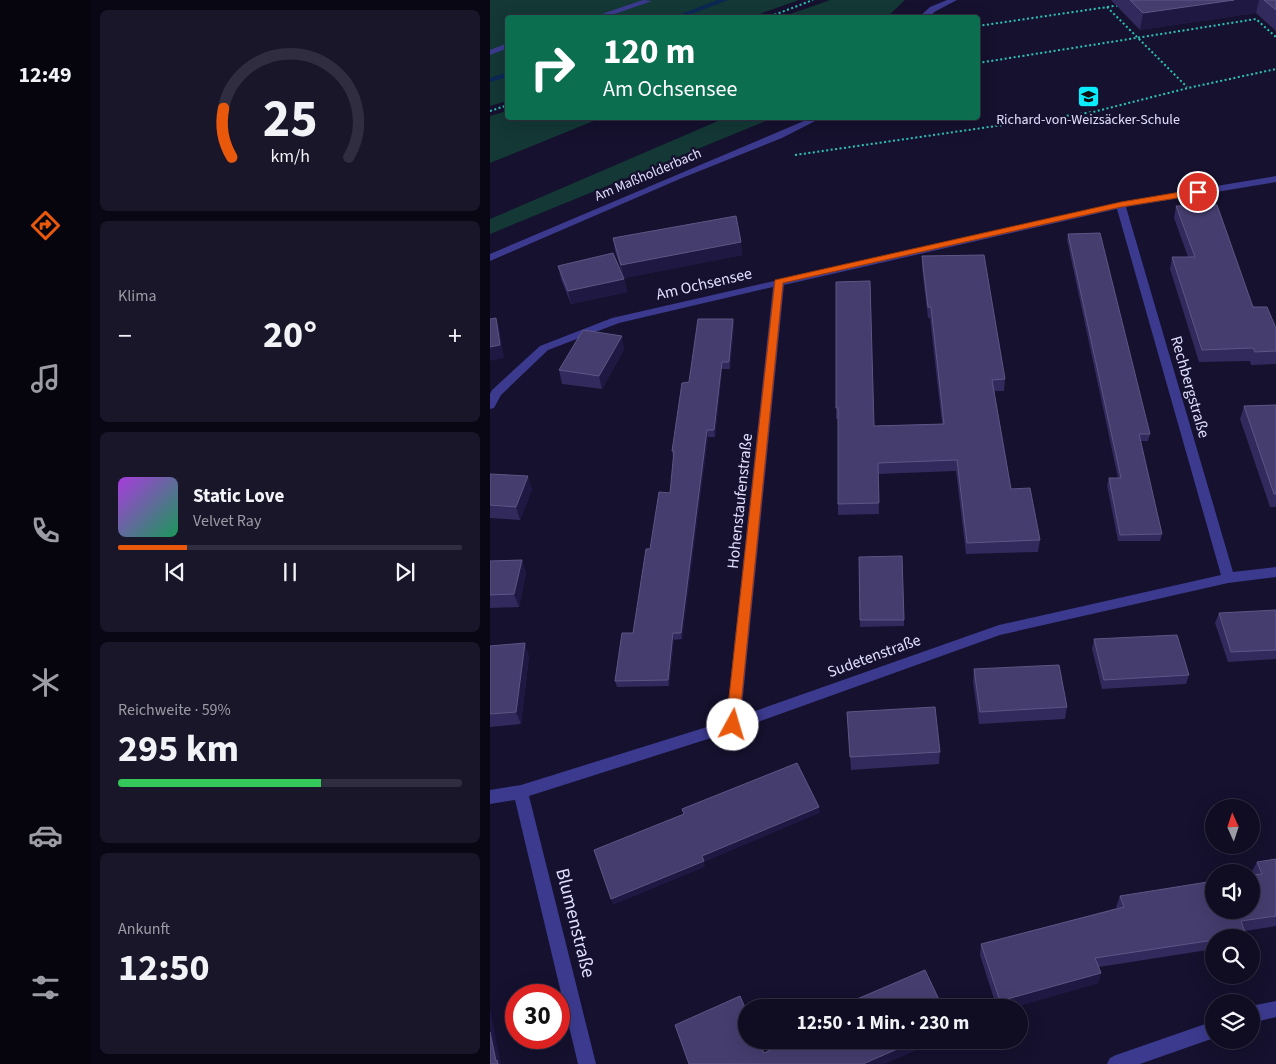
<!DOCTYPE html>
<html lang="de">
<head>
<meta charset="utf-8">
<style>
	body { margin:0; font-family:"Source Sans 3",sans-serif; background:#19162a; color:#f1f3f6; height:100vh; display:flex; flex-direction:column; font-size:19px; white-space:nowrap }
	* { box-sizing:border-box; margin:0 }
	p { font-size:16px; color:#9c9ca5 }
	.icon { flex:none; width:28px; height:28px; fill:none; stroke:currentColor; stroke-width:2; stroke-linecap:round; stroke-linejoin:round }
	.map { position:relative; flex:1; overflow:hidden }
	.sheet { display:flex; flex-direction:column; gap:10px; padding:10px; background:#090713; width:400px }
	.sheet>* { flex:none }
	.guide { position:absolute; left:15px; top:15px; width:475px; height:105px; border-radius:5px; box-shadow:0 5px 20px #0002,0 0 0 1px #302d40; background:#0b6e4f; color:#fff; overflow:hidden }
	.needle { width:32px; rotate:357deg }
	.tools { position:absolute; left:715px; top:799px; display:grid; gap:10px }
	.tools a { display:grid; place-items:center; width:55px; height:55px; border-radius:50%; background:#100d22; box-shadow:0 5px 20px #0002,0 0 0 1px #302d40; font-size:25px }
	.speed { position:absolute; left:15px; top:984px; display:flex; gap:10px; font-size:25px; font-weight:700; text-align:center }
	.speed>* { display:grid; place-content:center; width:65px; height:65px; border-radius:50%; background:#100d22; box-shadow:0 5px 20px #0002,0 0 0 1px #302d40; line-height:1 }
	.speed .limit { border:8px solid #d22; background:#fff; color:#111 }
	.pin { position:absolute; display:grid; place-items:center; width:42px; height:42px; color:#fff; margin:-21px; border:2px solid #fff; border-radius:50%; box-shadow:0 1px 5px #0007 }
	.me { position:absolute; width:55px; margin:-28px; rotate:6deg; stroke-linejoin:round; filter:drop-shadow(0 0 4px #0008) }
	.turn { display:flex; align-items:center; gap:18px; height:105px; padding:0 15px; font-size:22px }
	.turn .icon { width:65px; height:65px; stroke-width:2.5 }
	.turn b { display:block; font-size:35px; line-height:42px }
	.big { font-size:38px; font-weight:700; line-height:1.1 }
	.sheet .card { flex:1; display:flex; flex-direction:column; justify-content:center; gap:8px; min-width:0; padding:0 18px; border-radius:8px; background:#19162a }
	.sheet .dial { align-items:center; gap:0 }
	.dial svg { height:130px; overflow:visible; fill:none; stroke:#302d40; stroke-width:7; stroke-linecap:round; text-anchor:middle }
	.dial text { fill:#f1f3f6; stroke:none }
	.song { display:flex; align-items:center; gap:15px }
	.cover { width:60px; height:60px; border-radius:8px; background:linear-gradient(135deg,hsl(280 70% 55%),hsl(150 70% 35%)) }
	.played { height:5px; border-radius:2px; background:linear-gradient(90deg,#ea580c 20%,#302d40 20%) }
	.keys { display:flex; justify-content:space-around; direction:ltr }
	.heat { display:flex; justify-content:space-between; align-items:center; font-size:28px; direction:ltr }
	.charge { height:8px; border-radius:4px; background:linear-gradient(90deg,#34c759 59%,#302d40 0) }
	.trip { position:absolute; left:248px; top:999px; width:290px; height:50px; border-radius:25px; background:#100d22; box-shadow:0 5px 20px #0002,0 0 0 1px #302d40; font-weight:700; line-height:50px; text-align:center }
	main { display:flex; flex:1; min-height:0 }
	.tabs { display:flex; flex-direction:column; width:90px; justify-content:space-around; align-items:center; background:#06050e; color:#9c9ca5 }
	.tabs .icon { width:35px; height:35px }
	.tabs .selected { color:#ea580c }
	.tabs b { font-size:22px; color:#f1f3f6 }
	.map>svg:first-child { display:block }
	.green { fill:#133836 }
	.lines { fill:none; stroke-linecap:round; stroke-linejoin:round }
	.stream { fill:#0b2753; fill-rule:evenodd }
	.path { stroke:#2cc4b7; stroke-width:2; stroke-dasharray:2 2.5; stroke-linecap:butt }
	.minor { fill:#3b3a8e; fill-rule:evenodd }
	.wall { fill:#322a5c }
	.shaded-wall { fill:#1f1842 }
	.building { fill:#453d6e; stroke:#5d5684 }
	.route { fill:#ea580c; stroke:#983908 }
	.labels { text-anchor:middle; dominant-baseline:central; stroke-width:4.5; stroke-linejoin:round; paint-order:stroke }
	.far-poi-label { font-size:14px; fill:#e1deff; stroke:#15112e }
	.far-street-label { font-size:14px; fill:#e1deff; stroke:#15112e }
	.street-label { font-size:16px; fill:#e1deff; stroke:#15112e }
	.near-street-label { font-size:19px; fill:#e1deff; stroke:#15112e }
</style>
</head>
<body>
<main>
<nav class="tabs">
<b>12:49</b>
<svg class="icon selected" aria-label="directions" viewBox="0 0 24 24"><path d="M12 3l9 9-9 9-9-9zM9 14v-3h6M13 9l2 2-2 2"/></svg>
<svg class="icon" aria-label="music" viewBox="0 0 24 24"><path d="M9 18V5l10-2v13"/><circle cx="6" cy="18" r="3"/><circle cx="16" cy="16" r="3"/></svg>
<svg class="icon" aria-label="phone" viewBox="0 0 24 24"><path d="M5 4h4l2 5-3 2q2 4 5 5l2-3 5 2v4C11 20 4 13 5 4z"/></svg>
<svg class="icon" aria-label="climate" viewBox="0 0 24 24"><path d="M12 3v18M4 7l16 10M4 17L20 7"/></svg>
<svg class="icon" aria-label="car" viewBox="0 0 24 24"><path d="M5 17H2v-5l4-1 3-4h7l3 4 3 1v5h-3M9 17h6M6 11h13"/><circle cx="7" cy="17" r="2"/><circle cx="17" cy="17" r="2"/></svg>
<svg class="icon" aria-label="filters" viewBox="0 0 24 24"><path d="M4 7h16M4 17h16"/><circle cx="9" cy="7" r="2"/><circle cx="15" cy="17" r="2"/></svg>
</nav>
<section class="sheet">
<div class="card dial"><svg viewBox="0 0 100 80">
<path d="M14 69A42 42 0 1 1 86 69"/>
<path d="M14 69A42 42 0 0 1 9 39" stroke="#ea580c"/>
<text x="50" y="56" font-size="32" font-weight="700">25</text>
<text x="50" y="72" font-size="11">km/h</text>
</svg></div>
<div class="card"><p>Klima</p>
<div class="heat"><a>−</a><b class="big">20°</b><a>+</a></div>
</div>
<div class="card">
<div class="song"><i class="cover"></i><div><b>Static Love</b><p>Velvet Ray</p></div></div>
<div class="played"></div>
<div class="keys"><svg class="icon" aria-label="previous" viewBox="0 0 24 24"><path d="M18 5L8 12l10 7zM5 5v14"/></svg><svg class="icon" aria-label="pause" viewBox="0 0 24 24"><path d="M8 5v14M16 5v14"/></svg><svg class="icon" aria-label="next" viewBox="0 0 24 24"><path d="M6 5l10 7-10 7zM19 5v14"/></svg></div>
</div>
<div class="card"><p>Reichweite · 59%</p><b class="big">295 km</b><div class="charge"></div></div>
<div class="card"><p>Ankunft</p><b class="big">12:50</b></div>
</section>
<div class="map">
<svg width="786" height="1064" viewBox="0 0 786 1064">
	<rect width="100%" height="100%" fill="#15112e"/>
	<g class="green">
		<path d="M0 0H309L261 17 18 18 17 101 0 106Z"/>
		<path d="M340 0H415L397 17H292Z"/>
		<path d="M17 111 18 118H111L0 163V116Z"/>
		<path d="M235 118H283L0 234V219Z"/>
	</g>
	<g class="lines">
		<g class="stream">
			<path d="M228 0H238L191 18H180Z"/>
			<path d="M18 72V77L0 82V78Z"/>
		</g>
		<g class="path">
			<path d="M617 7 697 87"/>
			<path d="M276 18 323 0"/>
			<path d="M488 26 631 5"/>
			<path d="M488 63 766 19 786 37"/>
			<path d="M0 111 18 105"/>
			<path d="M305 155 603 112 698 88 786 69"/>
		</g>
		<g class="minor">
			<path d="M153 0 162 1 113 18H100Z"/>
			<path d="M457 0H467L446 11 437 18H428L440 7Z"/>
			<path d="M18 43V48L0 55V50Z"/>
			<path d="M321 118H331L292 138 192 178 0 261V254Z"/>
			<path d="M786 176V182L636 207 743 572 786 567V577L738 583 510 635 243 731 39 796 106 1064H88L25 800 0 804V790L31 785 236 721 283 287 129 323 58 350 11 395 4 408 0 409V394L2 390 50 346 122 318 631 202ZM627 209 731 575 509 625 251 716 294 285Z"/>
			<path d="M786 1001V1017L761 1023V1006Z"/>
			<path d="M724 1021V1038L650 1064H617L620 1058 626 1055Z"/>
		</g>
	</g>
	<g class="wall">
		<path d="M621 0H786V31L766 13 650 30Z"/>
		<path d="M686 206 763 307 786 328V364L761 365 760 361 709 362 680 269 682 257H698L684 218Z"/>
		<path d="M578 234 660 434 658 441H650L672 534 670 541H628L617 485 619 478H628L577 240Z"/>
		<path d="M123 238 251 242 252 255 134 278 137 292 81 304 71 279 68 266 134 278 125 251Z"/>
		<path d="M432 256 515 379 514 391H504L521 489 550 540 548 552 476 554 466 471 388 474 389 514 348 515V419H346V282L384 426 452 424 440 318H438L432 268Z"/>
		<path d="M243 319 244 326 240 369H232L225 437H218L192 639 184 640 179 686 127 687 125 681 143 633 160 549 180 493 183 458 182 451 199 382Z"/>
		<path d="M134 349 112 389 72 384 69 370Z"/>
		<path d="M786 405V507H780L750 419 754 406Z"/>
		<path d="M0 474 42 489 30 520 0 518Z"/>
		<path d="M369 557 414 620V626L370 627Z"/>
		<path d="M32 560 36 573 29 607 0 608V561Z"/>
		<path d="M786 610V659L738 662 725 623 729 613Z"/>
		<path d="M604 639 699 675 696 684 612 689 602 649Z"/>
		<path d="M0 646 39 656 31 724 0 727Z"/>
		<path d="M484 669 577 707 575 719 489 724 483 682Z"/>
		<path d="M357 712 450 752 449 764 361 770Z"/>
		<path d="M786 859V926L755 931 756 935 755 938H724V949L609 967 611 973 608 983 521 1008H507L490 955 491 944 627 908 626 907 630 896 762 875 761 873 767 862Z"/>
	</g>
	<g class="shaded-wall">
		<path d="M744 0H769L766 13 650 30 653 13Z"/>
		<path d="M251 242 252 255 134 278 131 265Z"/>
		<path d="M134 279 137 292 81 304 78 291Z"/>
		<path d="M6 318 10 331 14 358 0 361V347Z"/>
		<path d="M243 319 244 326 240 369 239 362Z"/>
		<path d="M132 336 134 349 112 389 109 376Z"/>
		<path d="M232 362V369L225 437 224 430Z"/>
		<path d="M217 430 218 437 192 639 191 633Z"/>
		<path d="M38 476 42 489 30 520 26 507Z"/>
		<path d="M32 560 36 573 29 607 24 594Z"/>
		<path d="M183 633 184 640 179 686 178 680Z"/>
		<path d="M35 643 39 656 31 724 26 712Z"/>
		<path d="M329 807 330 813 214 862 215 867 123 905 121 899 212 856Z"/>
		<path d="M611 973 608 983 521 1008H509L510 1001Z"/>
		<path d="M0 1008 11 1064H8L6 1061 0 1032Z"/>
		<path d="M428 1040H449L395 1064H373Z"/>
	</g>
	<g class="building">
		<path d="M640 0H744L653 13Z"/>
		<path d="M774 0H786V10Z"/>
		<path d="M727 205 763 307H777L786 328V351L765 352 763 348 712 350 682 257H705L686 206Z"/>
		<path d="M246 216 251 242 131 265 123 238Z"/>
		<path d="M610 233 660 434H649L672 534 630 535 619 478H631L578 234Z"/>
		<path d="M123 253 134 279 78 291 68 266Z"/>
		<path d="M494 255 515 379 502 380 521 489 540 488 550 540 477 543 467 460 388 463 389 503 348 504V408H346V282L380 281 384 426 454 424 441 307H438L432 256Z"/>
		<path d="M6 318 10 345 0 347V319Z"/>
		<path d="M208 319H243L239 362H232L224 430H217L191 633H183L178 680 125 681 132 633H143L156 549H160L169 492 180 493 184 451H182L192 383 199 382Z"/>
		<path d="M93 330 132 336 109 376 69 370Z"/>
		<path d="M786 405V494H784L754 406Z"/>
		<path d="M0 474 38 476 26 507 0 505Z"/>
		<path d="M412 556 414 620H370L369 557Z"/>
		<path d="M32 560 24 594 0 595V561Z"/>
		<path d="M786 610V650L741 652 729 613Z"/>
		<path d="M687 635 699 675 614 680 604 639Z"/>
		<path d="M35 643 26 712 0 714V646Z"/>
		<path d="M569 665 577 707 490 712 484 669Z"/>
		<path d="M445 707 450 752 360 757 357 712Z"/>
		<path d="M307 763 329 807 212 856 214 861 121 899 104 850 194 814 192 809Z"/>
		<path d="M786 859V916L751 921 756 935 737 938H724V940L605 958 611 973 510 1001 491 944 634 907 630 896 724 881V910H761V875L772 874 767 862Z"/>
		<path d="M435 970 453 1008H346Z"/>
		<path d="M250 996 256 1010V1040H268L274 1053 300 1040H428L373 1064H199L185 1025Z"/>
		<path d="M0 1032 6 1061 7 1060 8 1064H0Z"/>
	</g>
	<path class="route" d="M708 189 713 192 712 194 631 207 293 283 249 725 247 729 243 730 238 729 236 725 285 280 631 202Z"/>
	<defs>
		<symbol id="school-square" viewBox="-11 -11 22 22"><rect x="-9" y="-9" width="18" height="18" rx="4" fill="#0aedff" stroke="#15112e"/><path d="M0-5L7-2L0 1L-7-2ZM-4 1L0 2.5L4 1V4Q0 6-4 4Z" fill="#111"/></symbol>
	</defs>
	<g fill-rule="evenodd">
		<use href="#school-square" x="586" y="84" width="25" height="25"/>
	</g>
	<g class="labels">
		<g class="far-poi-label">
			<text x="598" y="120">Richard-von-Weizsäcker-Schule</text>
		</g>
		<g class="far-street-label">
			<text transform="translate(158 175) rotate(-23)">Am Maßholderbach</text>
		</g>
		<g class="street-label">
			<text transform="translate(214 284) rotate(-13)">Am Ochsensee</text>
			<text transform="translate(700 387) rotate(74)">Rechbergstraße</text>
			<text transform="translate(250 501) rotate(-84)">Hohenstaufenstraße</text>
			<text transform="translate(384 656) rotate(-20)">Sudetenstraße</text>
		</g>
		<g class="near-street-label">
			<text transform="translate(85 923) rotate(76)">Blumenstraße</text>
		</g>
	</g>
</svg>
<div class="tools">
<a><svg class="needle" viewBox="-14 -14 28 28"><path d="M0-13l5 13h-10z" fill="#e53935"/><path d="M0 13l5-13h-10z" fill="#9c9ca5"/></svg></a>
<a><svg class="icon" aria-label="sound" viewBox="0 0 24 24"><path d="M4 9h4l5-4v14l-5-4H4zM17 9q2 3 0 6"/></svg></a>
<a><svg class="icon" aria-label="search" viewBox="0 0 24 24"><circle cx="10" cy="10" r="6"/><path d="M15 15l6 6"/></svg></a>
<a><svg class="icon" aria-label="layers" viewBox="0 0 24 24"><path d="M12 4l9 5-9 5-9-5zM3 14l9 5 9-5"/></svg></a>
</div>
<div class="speed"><div class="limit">30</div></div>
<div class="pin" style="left:708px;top:192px;background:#d93025"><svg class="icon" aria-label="arrive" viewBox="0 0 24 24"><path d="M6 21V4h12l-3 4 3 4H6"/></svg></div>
<svg class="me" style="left:243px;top:725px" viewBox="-20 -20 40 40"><circle r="19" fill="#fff"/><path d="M0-13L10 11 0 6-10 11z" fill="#ea580c"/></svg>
<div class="trip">12:50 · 1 Min. · 230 m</div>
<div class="guide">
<div class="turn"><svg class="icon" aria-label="right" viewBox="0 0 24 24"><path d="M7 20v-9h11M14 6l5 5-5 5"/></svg><div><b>120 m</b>Am Ochsensee</div></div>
</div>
</div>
</main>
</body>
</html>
